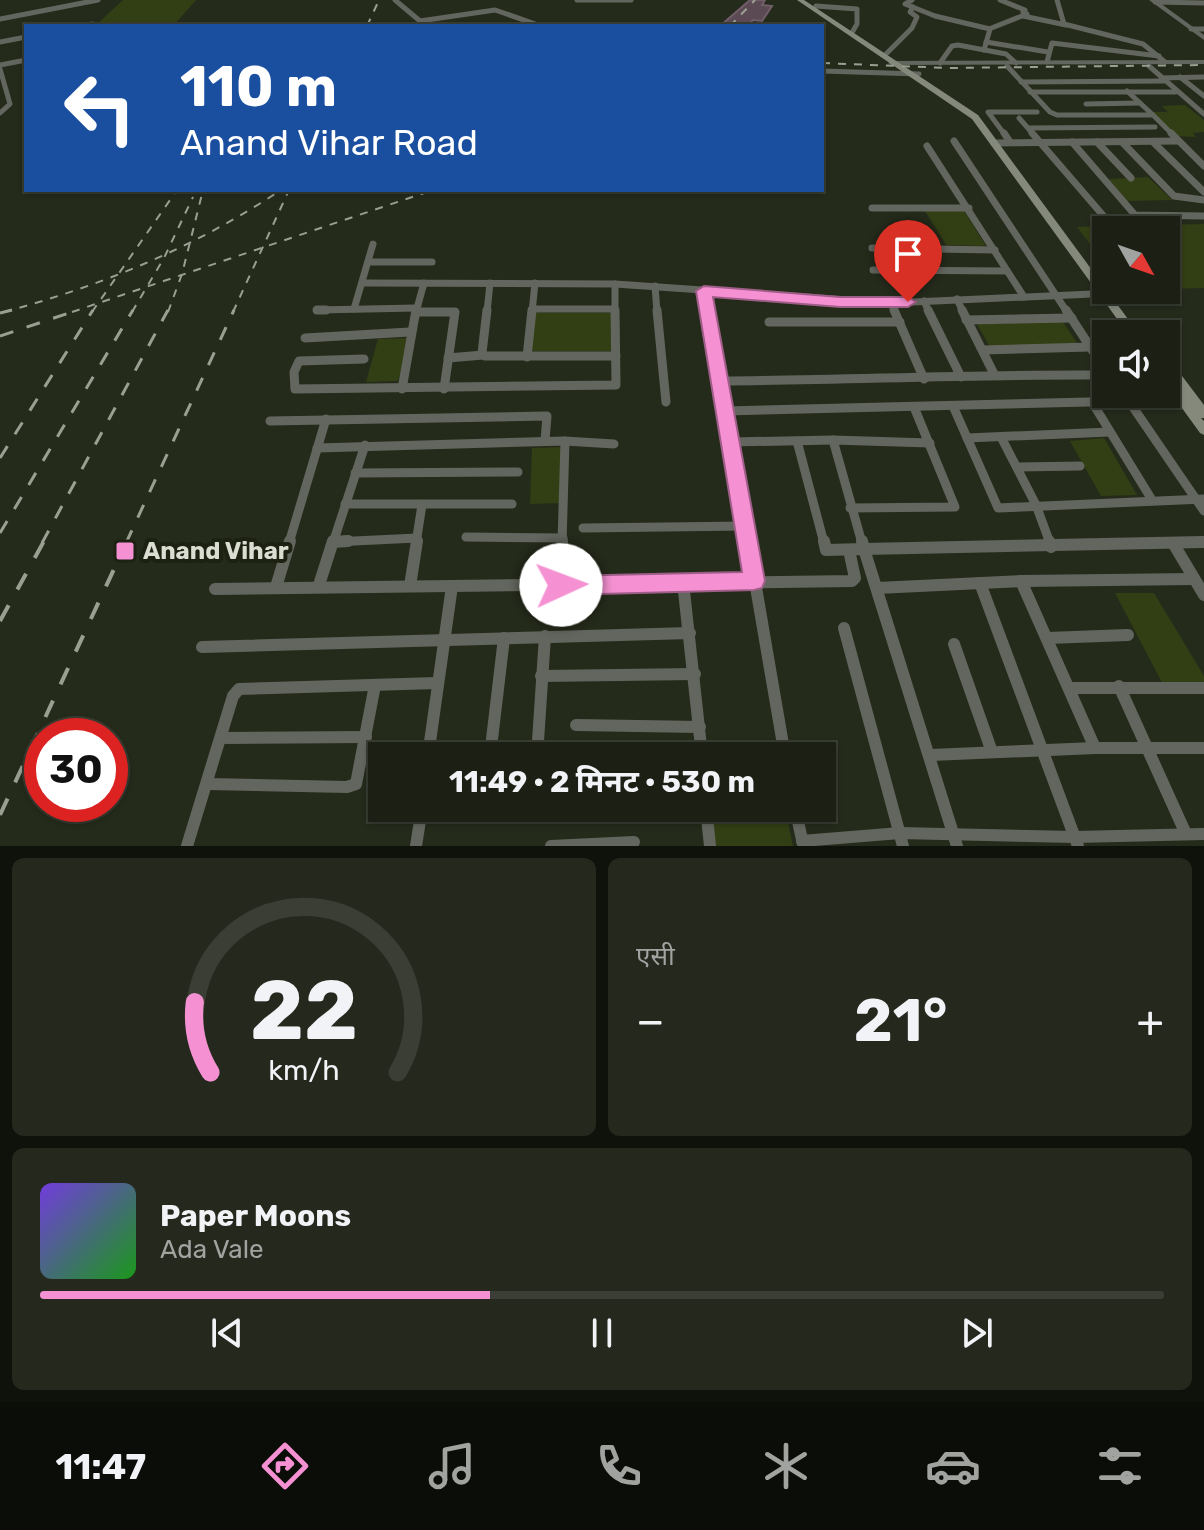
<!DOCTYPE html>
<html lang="hi">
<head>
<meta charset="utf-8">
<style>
	body { margin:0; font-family:Rubik,"Noto Sans Devanagari",sans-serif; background:#25281d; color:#f1f3f6; height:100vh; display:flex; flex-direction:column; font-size:30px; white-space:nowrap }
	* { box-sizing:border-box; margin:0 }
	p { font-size:26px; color:#a0a3a0 }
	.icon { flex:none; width:44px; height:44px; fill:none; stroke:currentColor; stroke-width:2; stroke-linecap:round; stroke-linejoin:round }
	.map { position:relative; height:846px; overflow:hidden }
	.side { display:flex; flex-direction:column; gap:12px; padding:12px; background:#0f120b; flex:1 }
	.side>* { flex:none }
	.guide { position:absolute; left:24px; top:24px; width:800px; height:168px; border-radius:0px; box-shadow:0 2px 6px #0004,0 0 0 2px #3a3e34; background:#1a4fa0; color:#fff; overflow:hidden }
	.needle { width:52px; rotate:130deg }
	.fabs { position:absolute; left:1092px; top:216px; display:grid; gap:16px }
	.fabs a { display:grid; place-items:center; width:88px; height:88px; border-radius:0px; background:#1c2014; box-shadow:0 2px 6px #0004,0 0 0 2px #3a3e34; font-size:40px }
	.speed { position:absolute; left:24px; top:718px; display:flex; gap:16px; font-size:40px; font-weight:700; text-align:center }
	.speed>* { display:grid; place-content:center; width:104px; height:104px; border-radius:50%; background:#1c2014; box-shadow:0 2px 6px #0004,0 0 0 2px #3a3e34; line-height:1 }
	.speed .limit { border:12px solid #d22; background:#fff; color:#111 }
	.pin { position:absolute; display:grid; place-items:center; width:68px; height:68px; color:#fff; margin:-82px -34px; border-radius:50% 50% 50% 0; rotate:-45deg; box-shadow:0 0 8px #0007 }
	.pin .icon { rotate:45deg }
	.me { position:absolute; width:88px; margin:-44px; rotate:88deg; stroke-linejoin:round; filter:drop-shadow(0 0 6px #0008) }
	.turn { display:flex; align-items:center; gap:28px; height:168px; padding:0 24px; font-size:36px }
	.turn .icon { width:104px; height:104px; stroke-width:2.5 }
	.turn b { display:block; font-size:56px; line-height:68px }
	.big { font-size:60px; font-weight:700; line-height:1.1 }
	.side .tile { flex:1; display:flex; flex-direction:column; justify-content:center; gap:12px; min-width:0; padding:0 28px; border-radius:12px; background:#25281d }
	.side .dial { align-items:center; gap:0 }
	.dial svg { height:208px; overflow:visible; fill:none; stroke:#3a3e34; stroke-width:7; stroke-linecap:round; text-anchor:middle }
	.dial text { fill:#f1f3f6; stroke:none }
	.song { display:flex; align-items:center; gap:24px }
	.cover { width:96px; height:96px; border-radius:12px; background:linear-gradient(135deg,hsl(260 70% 55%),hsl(120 70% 35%)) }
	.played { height:8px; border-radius:4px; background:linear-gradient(90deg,#f591d2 40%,#3a3e34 40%) }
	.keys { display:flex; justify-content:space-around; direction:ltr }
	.heat { display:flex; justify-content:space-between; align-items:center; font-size:44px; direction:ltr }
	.side .tiles { flex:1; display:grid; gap:12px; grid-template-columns:1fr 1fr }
	.tile:last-child { grid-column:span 2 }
	.trip { position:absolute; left:368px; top:742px; width:468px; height:80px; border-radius:0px; background:#1c2014; box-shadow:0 2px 6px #0004,0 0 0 2px #3a3e34; font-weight:700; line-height:80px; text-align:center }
	.tabs { display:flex; height:128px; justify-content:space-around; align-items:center; background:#0b0d08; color:#a0a3a0 }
	.tabs .icon { width:56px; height:56px }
	.tabs .selected { color:#f591d2 }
	.tabs b { font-size:36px; color:#f1f3f6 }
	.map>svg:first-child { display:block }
	.green { fill:#323e14 }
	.building { fill:#5b4a54; stroke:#705e69; stroke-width:2 }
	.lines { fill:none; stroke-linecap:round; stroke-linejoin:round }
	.minor-far3 { stroke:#63665e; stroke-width:5 }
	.minor-far2 { stroke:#63665e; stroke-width:7 }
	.minor-far1 { stroke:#63665e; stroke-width:9 }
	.minor { stroke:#63665e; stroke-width:12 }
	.tertiary { fill:#63665e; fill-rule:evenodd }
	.secondary { fill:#84897c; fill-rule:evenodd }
	.rail-far2 { stroke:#9a9f92; stroke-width:2; stroke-dasharray:8 8; stroke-linecap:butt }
	.rail-far1 { stroke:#9a9f92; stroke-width:3; stroke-dasharray:14 14; stroke-linecap:butt }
	.rail { stroke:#9a9f92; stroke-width:4; stroke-dasharray:18 18; stroke-linecap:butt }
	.route { fill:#f591d2; stroke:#9f5e88; stroke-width:2 }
	.poi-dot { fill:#f591d2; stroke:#1c2112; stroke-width:3 }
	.labels { text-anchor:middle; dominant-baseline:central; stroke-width:8; stroke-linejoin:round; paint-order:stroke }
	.poi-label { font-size:24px; font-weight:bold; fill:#d9ddd2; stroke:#1c2112; text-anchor:start }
</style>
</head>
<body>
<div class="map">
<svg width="1204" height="846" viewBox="0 0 1204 846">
	<rect width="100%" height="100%" fill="#252b1b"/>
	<g class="green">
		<path d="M123 0H196L173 26H95Z"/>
		<path d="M1185 105 1204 120V132L1193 133 1196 137 1175 136 1149 112H1168L1162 106Z"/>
		<path d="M1148 177 1172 200 1126 201 1109 179Z"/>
		<path d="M925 211H964L986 246 946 245Z"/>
		<path d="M1204 224V288L1166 289V230H1106V265L1077 227Z"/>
		<path d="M534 313H613V351H530Z"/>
		<path d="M1063 322 1077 343 990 347 977 324Z"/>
		<path d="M410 338 398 381 366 382 378 339Z"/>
		<path d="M1104 438 1137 495 1101 496 1070 441Z"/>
		<path d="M562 447V503L530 504 532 448Z"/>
		<path d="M1115 593H1154L1204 676V693L1168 694Z"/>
		<path d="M743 808H785L793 846H711L708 814Z"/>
	</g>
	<path class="building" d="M750 0H765L762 5 772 6 762 21 753 20 747 26H720Z"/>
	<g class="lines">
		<g class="minor-far3">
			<path d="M395 0 420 21 495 10 541 26"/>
			<path d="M577 0H631"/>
			<path d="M912 0 905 4 935 16 990 29 984 50"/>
			<path d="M1057 0 1064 24 1143 44 1165 62"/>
			<path d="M1155 2 1204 3"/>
			<path d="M816 6 857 9V24L853 31"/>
			<path d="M1023 16 1066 25"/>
			<path d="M0 19 98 0"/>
			<path d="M82 26 92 24"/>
			<path d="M989 29 1027 14 1023 12 1025 10 1000 0"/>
			<path d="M1191 29H1204"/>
			<path d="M0 42 26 37"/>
			<path d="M986 42 1048 52"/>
			<path d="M886 54 912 28 917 17 910 12 913 7"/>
			<path d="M1047 62 1052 43 1159 56"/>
			<path d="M940 63 952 46 958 45 1006 54 1016 63"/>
			<path d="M0 65 26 60"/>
			<path d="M1007 66 1050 112 1057 115H1153L1127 91"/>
			<path d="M1149 66 1204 114"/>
			<path d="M0 69 10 104 0 113"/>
			<path d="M822 71 919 74"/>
			<path d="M1180 77 1204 96"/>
			<path d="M1161 78 1204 77"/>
			<path d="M1021 82 1164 81"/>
			<path d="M1030 92H1176"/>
			<path d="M1086 104 1140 103"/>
			<path d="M1153 115 1173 135"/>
			<path d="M1019 118 1034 135"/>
			<path d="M1028 128 1155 127"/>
			<path d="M1005 135 988 112H1037"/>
		</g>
		<g class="minor-far2">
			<path d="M1004 133 1010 142"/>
			<path d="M1032 133 1107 220"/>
			<path d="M1171 133 1204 166"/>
			<path d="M954 141 1067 312"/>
			<path d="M1072 142 1135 215 1204 216"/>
			<path d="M1097 142 1131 178"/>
			<path d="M1153 142 1204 192"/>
			<path d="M994 143 1178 141"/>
			<path d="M1123 143 1174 196 1204 200"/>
			<path d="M927 146 1024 297"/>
			<path d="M872 208H969"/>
			<path d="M872 248 995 250"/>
			<path d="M368 262H432"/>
			<path d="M873 270 1007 271"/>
			<path d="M363 283 615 284V312"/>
			<path d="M615 284 891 303 1114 293"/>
			<path d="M655 286 657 312"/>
			<path d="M704 291 708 312"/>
			<path d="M957 299 963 312"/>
			<path d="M924 301 929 312"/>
			<path d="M891 303 895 312"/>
			<path d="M354 309 373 244"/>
			<path d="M532 309H614"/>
			<path d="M317 310 416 308"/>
			<path d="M416 312 424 283"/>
			<path d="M487 312 490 283"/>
			<path d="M532 312 535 283"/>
		</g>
		<g class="minor-far1">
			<path d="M317 310H326"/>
			<path d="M487 310 482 353 485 356H616"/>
			<path d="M657 310 666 402"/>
			<path d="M707 310 748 543"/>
			<path d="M894 310 924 379"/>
			<path d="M928 310 961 377"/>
			<path d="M962 310 994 374"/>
			<path d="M1066 310 1106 371"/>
			<path d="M416 312H455L444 389"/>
			<path d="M966 320 1072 318"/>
			<path d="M769 322H900"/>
			<path d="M305 338 410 332"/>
			<path d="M983 350 1090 347"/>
			<path d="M527 357 532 310"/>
			<path d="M448 358 483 355"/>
			<path d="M364 359 299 361 294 372 295 389 616 385 615 310"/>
			<path d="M721 381C849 380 978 374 1106 375"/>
			<path d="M402 389 416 310"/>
			<path d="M1124 394 1204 511"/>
			<path d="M1092 402 1152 500"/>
			<path d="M953 406 998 508 1204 499"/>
			<path d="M726 411 1129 401"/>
			<path d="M270 421 547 416 545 441"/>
			<path d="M1001 437 1036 505 1050 543"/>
			<path d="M967 438 1110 432"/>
			<path d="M797 441 824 543"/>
			<path d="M731 442 833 440"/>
			<path d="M317 448 565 441 614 444"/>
			<path d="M1018 467 1080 466"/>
			<path d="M355 473 518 472"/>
			<path d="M345 504H512"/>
			<path d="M850 508 955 507 914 407"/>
			<path d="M583 528 746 526"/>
			<path d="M466 537 563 538"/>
			<path d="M333 542 417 538"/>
			<path d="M289 543 326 419"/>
			<path d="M333 543 365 445"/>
			<path d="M416 543 422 505"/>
			<path d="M562 543 565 441"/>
			<path d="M862 543 833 440 930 443"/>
			<path d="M1142 543 1204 542"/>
		</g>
		<g class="minor">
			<path d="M748 541 785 756"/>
			<path d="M824 541 826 550 864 549 957 846"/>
			<path d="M862 541 864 549 1204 542"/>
			<path d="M1049 541 1051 547"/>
			<path d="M333 542 348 541"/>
			<path d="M1173 543 1204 595"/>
			<path d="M1021 581 1095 748"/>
			<path d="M683 582 702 756"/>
			<path d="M980 583 1078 846"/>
			<path d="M319 585 333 541"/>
			<path d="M561 585 562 541"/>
			<path d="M410 586 417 541"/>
			<path d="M276 587 290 541"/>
			<path d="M877 588 1021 581 1194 579"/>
			<path d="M215 589 852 581 855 578 849 550"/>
			<path d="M844 628 903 846"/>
			<path d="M1047 638 1128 635"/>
			<path d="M954 644 992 752"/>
			<path d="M202 647 690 633"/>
			<path d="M541 676 695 674"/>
			<path d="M1119 686 1186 834"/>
			<path d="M1069 688H1204"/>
			<path d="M576 725 700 727"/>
			<path d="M221 738 366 737"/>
			<path d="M931 755 1095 748H1204"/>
			<path d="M428 756 452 586"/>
			<path d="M490 756 504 638"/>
			<path d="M537 756 545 636"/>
			<path d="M208 784 347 787 356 784 375 685"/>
			<path d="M706 808 710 846"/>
			<path d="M795 808 803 844"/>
			<path d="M802 841 900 833 1075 837 1204 834"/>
			<path d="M187 846 233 696 239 689 437 683"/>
			<path d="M416 846 422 808"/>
			<path d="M551 846 634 842"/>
		</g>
		<g class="tertiary">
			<path d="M1149 0H1156L1204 35V40Z"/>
			<path d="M1204 60V64L891 65 888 63 891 61Z"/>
		</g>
		<g class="secondary">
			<path d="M797 0H804L978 115 1139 334H1128L972 119Z"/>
			<path d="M1166 359 1170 360 1204 405V418H1201L1204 421V435L1200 433 1166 386V374L1169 375 1166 371Z"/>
		</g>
		<g class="rail-far2">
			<path d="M367 26 379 0"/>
			<path d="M730 26 755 0"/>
			<path d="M822 63 948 68 1204 65"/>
			<path d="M4 312C104 285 195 247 281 190"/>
			<path d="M72 312 433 190"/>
			<path d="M92 312 177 190"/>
			<path d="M132 312 164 258 193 197"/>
			<path d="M168 312 182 274 203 190"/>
			<path d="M233 312 289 190"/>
		</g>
		<g class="rail-far1">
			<path d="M0 313 12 310"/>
			<path d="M0 336 78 310"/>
			<path d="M0 458 93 310"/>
			<path d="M0 533 133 310"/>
			<path d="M42 543 168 310"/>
			<path d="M126 543 234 310"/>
		</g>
		<g class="rail">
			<path d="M0 621 44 541"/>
			<path d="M0 815 127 541"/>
		</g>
	</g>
	<path class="route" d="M704 286 840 297H908L916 302 908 307H840L713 297 765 581 762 588 754 590 561 595 554 592 550 585 554 578 561 576 742 572 696 291Z"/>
	<rect class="poi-dot" x="115" y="541" width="20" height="20" rx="4"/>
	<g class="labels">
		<g class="poi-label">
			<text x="143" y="551">Anand Vihar</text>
		</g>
	</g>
</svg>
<div class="fabs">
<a><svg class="needle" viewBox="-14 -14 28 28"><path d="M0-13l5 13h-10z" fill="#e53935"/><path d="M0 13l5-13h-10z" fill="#a0a3a0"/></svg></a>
<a><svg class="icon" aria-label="sound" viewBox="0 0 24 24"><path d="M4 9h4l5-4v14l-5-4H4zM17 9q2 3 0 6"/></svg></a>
</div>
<div class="speed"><div class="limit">30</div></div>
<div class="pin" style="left:908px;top:302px;background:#d93025"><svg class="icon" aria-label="arrive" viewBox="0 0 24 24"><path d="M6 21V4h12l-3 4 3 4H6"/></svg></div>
<svg class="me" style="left:561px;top:585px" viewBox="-20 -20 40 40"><circle r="19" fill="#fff"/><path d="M0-13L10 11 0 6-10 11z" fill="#f591d2"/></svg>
<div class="trip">11:49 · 2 मिनट · 530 m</div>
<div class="guide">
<div class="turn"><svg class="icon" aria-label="left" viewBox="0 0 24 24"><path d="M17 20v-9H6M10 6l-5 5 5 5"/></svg><div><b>110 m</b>Anand Vihar Road</div></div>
</div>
</div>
<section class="side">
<div class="tiles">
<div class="tile dial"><svg viewBox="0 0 100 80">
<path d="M14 69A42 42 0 1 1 86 69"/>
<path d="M14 69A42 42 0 0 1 8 42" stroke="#f591d2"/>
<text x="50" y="56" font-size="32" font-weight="700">22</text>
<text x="50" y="72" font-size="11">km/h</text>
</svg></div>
<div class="tile"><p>एसी</p>
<div class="heat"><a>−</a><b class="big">21°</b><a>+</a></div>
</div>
<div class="tile">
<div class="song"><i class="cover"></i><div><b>Paper Moons</b><p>Ada Vale</p></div></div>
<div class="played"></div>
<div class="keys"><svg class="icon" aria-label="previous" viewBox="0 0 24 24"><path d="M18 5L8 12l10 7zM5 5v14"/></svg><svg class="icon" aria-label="pause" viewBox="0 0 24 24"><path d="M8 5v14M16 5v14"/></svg><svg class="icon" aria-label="next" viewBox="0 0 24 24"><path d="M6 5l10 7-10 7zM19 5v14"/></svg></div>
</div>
</div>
</section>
<nav class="tabs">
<b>11:47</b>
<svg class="icon selected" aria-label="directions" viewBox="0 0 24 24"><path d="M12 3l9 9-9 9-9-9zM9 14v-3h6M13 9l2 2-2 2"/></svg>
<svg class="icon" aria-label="music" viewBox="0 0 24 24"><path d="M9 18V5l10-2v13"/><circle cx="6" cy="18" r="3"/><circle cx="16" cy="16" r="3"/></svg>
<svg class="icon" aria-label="phone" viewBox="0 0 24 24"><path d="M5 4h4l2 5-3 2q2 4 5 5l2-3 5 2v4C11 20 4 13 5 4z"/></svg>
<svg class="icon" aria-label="climate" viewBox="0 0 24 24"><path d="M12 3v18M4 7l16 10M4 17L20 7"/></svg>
<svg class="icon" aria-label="car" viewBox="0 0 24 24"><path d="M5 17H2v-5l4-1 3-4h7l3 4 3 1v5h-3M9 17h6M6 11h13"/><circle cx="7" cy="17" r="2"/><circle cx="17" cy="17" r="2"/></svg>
<svg class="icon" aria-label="filters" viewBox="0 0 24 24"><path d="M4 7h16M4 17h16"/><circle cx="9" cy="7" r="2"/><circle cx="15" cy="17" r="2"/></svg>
</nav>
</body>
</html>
